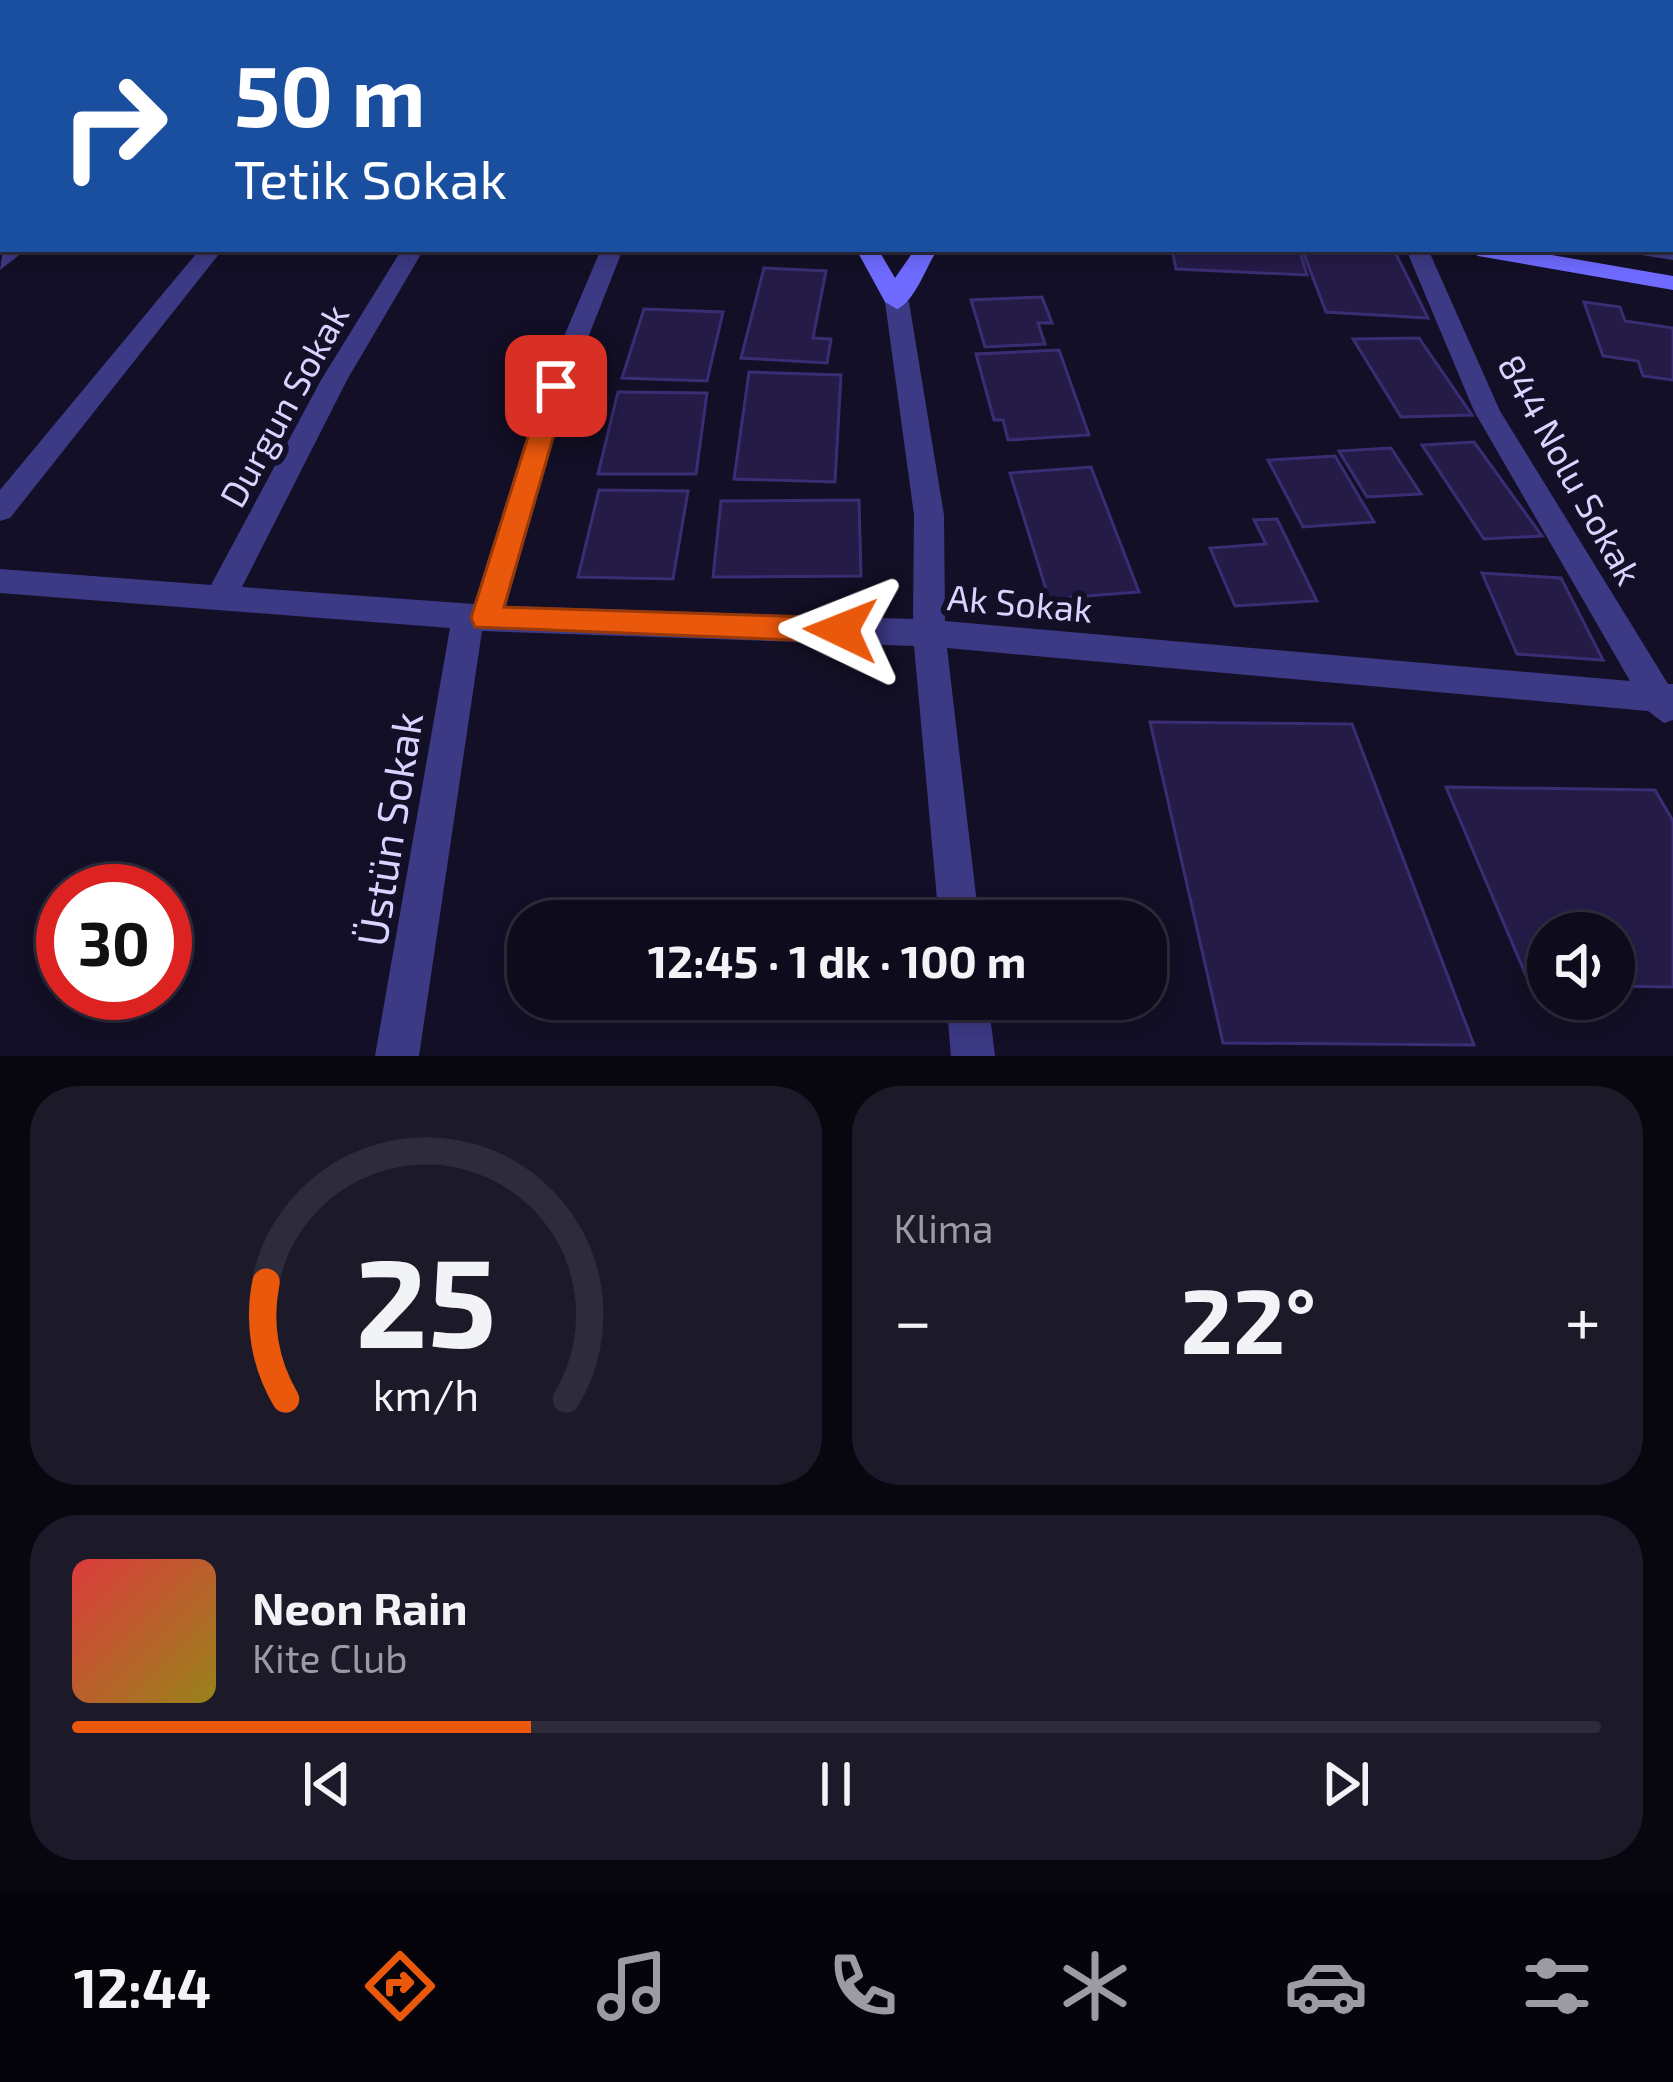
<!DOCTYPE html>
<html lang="tr">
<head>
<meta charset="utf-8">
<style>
	body { margin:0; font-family:"Exo 2",sans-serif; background:#1c1929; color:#f1f3f6; height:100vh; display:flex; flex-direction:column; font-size:45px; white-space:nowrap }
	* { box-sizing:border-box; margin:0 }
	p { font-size:39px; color:#9b9ba3 }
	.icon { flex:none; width:66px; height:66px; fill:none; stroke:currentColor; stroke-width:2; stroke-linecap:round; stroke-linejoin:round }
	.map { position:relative; height:1056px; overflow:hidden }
	.side { display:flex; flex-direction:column; gap:30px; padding:30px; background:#08060f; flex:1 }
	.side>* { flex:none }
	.top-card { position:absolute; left:0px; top:0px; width:1674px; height:252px; box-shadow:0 6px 18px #0003,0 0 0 3px #2e2b3b; background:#1a4fa0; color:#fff; overflow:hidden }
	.controls { position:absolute; left:1527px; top:912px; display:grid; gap:24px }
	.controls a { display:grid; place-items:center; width:108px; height:108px; border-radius:50%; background:#0e0b1c; box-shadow:0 6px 18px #0003,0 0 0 3px #2e2b3b; font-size:60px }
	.speed { position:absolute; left:36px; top:864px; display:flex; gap:24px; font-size:60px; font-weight:700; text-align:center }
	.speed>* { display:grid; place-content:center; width:156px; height:156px; border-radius:50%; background:#0e0b1c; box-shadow:0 6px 18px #0003,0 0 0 3px #2e2b3b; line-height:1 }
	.speed .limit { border:18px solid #d22; background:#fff; color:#111 }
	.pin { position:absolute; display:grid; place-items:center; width:102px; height:102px; color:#fff; margin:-51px; border-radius:24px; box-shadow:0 6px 18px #0006 }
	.me { position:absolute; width:132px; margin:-66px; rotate:272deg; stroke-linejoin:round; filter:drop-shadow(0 0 9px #0008) }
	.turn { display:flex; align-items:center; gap:42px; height:252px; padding:0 36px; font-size:54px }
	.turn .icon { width:156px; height:156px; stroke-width:2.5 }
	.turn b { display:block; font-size:84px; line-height:102px }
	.big { font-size:90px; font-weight:700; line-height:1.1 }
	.side .widget { flex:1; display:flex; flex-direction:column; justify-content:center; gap:18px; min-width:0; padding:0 42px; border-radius:48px; background:#1c1929 }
	.side .dial { align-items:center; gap:0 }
	.dial svg { height:312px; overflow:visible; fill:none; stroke:#2e2b3b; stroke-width:7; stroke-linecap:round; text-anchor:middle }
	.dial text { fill:#f1f3f6; stroke:none }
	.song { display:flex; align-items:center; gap:36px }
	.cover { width:144px; height:144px; border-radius:18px; background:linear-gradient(135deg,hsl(0 70% 55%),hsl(50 70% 35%)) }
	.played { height:12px; border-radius:6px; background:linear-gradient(90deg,#ea580c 30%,#2e2b3b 30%) }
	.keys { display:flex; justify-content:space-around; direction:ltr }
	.heat { display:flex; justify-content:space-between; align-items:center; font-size:66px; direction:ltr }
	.side .tiles { flex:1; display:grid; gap:30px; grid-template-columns:1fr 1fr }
	.widget:last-child { grid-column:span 2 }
	.trip { position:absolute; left:507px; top:900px; width:660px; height:120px; border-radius:48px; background:#0e0b1c; box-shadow:0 6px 18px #0003,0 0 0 3px #2e2b3b; font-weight:700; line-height:120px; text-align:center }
	.tab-bar { display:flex; height:192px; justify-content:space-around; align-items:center; background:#06040b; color:#9b9ba3 }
	.tab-bar .icon { width:84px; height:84px }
	.tab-bar .on { color:#ea580c }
	.tab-bar b { font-size:54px; color:#f1f3f6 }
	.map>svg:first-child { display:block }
	.building { fill:#241b47; stroke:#3b2d73; stroke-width:3 }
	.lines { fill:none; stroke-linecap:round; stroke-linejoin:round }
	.lane { fill:#3d3a85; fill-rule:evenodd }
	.street { fill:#3d3a85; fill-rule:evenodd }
	.secondary { fill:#6f6bff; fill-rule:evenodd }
	.route { fill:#ea580c; stroke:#983908; stroke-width:3 }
	.labels { text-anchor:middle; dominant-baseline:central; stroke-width:12; stroke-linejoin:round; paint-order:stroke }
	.street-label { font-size:36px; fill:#d9d4ff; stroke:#130f26 }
	.near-street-label { font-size:42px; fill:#d9d4ff; stroke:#130f26 }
</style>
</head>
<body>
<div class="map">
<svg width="1673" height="1056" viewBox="0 0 1673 1056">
	<rect width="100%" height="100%" fill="#130f26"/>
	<g class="building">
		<path d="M1172 249H1299L1307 275 1176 269Z"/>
		<path d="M1302 249 1396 254 1428 318 1326 312Z"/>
		<path d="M764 268 826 271 813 338 831 339 827 363 741 358Z"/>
		<path d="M1042 297 1052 323H1038L1045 344 985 347 971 300Z"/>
		<path d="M1584 302 1620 307 1625 321 1673 328V380L1643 376 1638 361 1603 356Z"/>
		<path d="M644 309 723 312 707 381 622 378Z"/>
		<path d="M1419 338 1472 415 1401 417 1353 339Z"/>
		<path d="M1059 350 1089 435 1008 440 1003 420H994L976 354Z"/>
		<path d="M749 372 841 375 835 482 734 479Z"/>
		<path d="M618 392 707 393 696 474H598Z"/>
		<path d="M1474 442 1542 536 1484 539 1422 445Z"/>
		<path d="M1391 448 1421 494 1367 497 1339 451Z"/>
		<path d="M1335 456 1374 522 1303 527 1268 460Z"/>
		<path d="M1091 467 1139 592 1049 599 1010 473Z"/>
		<path d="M599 490 688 491 673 579 578 577Z"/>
		<path d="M859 500 861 576 713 577 721 501Z"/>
		<path d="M1277 519 1317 601 1235 606 1210 548 1266 544 1254 520Z"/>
		<path d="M1482 573 1561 578 1603 660 1517 654Z"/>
		<path d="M1150 722 1352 724 1474 1045 1223 1043Z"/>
		<path d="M1446 787 1655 790 1673 821V987L1614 986V933H1548V985H1530Z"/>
	</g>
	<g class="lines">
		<g class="lane">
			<path d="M361 0H381L384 3H364Z"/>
			<path d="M1102 0H1128L1131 3H1105Z"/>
			<rect x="1671" y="129" width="2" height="10"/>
			<path d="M1626 249 1673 250V260L1635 254Z"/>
		</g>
		<g class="street">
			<path d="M29 0H49L27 3Z"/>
			<path d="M175 0H193L173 3Z"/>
			<path d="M3 15V25L0 26V16Z"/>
			<path d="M3 109V122L0 123V110Z"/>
			<path d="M3 249H27L0 270Z"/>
			<path d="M200 249H223L10 518 0 521V490Z"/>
			<path d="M402 249H424L347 380 242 587 474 604 543 386 601 249H623L569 386 506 606 913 619 914 515 885 302 897 295 909 302 944 515 945 621 1630 681 1474 411 1406 249H1428L1500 411 1668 684H1673V720L1664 723 1648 711 947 648 979 921H939L914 646 482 631 419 1056H375L450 628 0 593V569L211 585 321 380Z"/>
			<path d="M946 999H988L995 1056H951Z"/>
		</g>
		<g class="secondary">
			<path d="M309 0H334L336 3H311Z"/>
			<path d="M856 249H878L895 278 915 249H938C926 266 915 302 897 309L885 302Z"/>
			<path d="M1467 249H1517L1673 276V290L1478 256Z"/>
		</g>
	</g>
	<path class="route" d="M556 379 568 386 504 607 841 618 851 622 856 630 851 639 841 642 475 627 471 618 544 386Z"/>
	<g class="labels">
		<g class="street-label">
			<text transform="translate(283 405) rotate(-61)">Durgun Sokak</text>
			<text transform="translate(1571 469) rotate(61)">844 Nolu Sokak</text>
			<text transform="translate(1020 602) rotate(5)">Ak Sokak</text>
		</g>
		<g class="near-street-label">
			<text transform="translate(388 829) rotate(-81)">Üstün Sokak</text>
		</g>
	</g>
</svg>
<div class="controls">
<a><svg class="icon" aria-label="sound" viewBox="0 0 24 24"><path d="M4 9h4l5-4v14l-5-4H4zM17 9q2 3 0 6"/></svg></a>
</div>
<div class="speed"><div class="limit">30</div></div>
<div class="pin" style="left:556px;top:386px;background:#d93025"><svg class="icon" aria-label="arrive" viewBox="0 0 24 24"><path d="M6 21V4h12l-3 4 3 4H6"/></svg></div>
<svg class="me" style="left:841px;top:630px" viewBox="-20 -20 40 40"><path d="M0-17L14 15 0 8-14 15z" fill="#ea580c" stroke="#fff" stroke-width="4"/></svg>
<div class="trip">12:45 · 1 dk · 100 m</div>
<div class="top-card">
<div class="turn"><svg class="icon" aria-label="right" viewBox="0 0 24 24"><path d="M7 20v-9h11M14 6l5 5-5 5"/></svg><div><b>50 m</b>Tetik Sokak</div></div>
</div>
</div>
<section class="side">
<div class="tiles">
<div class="widget dial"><svg viewBox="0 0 100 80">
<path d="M14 69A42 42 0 1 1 86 69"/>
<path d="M14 69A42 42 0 0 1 9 39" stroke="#ea580c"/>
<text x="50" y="56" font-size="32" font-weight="700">25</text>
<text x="50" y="72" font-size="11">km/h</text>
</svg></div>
<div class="widget"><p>Klima</p>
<div class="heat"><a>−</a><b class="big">22°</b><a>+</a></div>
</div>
<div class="widget">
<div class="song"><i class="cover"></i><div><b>Neon Rain</b><p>Kite Club</p></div></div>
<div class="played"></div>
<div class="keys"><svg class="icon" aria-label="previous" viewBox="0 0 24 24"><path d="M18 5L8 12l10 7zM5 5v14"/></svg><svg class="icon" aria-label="pause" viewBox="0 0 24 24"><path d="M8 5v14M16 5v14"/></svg><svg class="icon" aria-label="next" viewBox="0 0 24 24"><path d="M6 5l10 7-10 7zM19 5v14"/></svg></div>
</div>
</div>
</section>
<nav class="tab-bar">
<b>12:44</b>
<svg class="icon on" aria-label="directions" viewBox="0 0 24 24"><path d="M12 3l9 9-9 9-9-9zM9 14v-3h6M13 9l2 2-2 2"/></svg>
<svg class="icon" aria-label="music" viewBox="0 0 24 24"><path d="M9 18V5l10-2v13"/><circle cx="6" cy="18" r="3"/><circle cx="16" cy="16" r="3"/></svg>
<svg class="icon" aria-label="phone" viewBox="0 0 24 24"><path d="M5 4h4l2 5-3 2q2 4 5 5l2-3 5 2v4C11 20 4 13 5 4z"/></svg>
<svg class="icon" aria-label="climate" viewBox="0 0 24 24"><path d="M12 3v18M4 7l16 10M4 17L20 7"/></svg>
<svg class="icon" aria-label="car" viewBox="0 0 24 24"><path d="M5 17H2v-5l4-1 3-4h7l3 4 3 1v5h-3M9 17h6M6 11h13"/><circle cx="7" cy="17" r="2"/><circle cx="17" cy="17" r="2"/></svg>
<svg class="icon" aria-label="filters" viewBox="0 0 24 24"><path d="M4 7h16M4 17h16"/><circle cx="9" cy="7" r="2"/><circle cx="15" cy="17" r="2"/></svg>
</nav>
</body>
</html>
